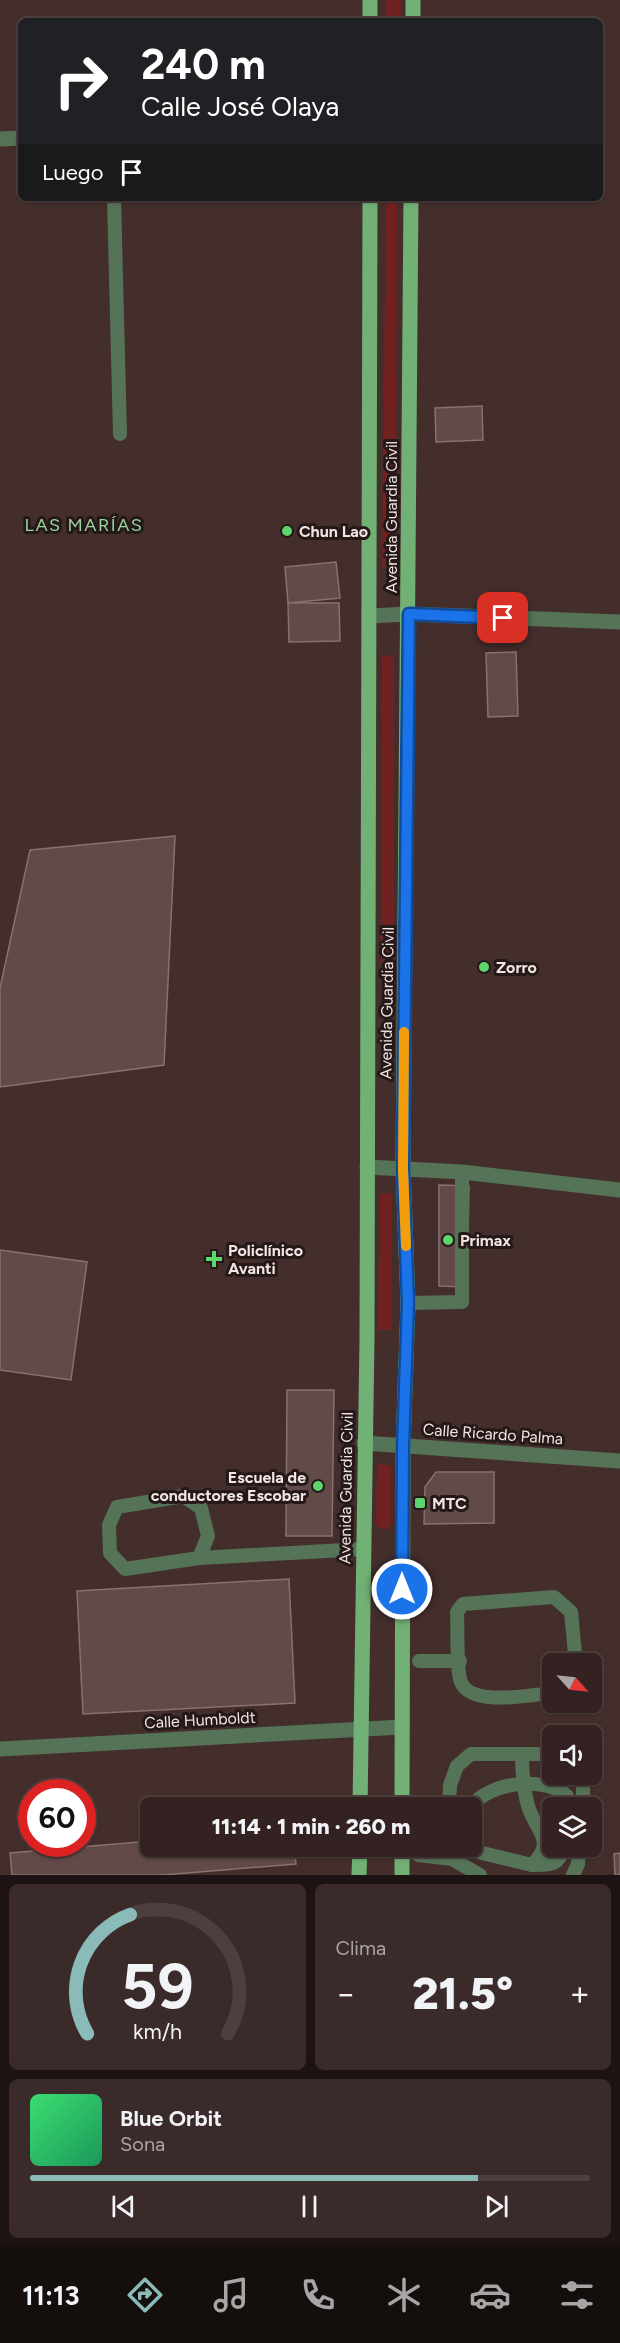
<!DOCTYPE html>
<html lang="es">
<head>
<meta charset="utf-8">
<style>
	body { margin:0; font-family:Figtree,sans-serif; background:#3b2a2a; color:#f1f3f6; height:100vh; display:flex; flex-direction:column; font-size:22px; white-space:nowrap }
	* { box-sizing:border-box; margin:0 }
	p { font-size:20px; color:#a9a4a5 }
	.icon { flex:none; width:33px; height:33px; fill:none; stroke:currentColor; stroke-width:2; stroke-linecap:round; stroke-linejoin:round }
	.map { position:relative; height:1875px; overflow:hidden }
	.sheet { display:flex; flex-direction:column; gap:9px; padding:9px; background:#1c1312; flex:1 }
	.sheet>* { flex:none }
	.hud { position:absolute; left:18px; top:18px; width:585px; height:183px; border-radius:9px; box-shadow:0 2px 4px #0004,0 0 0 2px #4e3f3f; background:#202124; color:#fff; overflow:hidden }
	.needle { width:39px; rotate:117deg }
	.tools { position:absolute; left:542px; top:1653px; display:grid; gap:12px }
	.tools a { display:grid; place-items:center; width:60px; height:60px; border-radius:9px; background:#332221; box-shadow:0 2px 4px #0004,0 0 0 2px #4e3f3f; font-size:30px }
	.speed { position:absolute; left:18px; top:1779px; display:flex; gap:12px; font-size:30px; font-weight:700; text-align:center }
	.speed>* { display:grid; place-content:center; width:78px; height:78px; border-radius:50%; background:#332221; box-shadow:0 2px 4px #0004,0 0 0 2px #4e3f3f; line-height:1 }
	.speed .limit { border:9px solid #d22; background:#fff; color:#111 }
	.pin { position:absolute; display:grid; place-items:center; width:51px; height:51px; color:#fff; margin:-26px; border-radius:12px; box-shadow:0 3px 9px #0006 }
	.me { position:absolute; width:66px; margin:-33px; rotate:0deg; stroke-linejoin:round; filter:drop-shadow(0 0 4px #0008) }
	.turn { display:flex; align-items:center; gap:21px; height:126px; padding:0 24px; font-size:27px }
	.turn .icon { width:78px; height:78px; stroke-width:2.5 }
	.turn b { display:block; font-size:42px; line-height:51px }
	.then { display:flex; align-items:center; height:57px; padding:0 24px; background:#0003; gap:12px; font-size:22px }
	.big { font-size:45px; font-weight:800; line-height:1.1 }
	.sheet .widget { flex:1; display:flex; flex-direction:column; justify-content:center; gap:9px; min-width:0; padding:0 21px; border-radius:9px; background:#3b2a2a }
	.sheet .dial { align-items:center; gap:0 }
	.dial svg { height:156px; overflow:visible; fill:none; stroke:#4e3f3f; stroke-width:7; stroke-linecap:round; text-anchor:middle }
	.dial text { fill:#f1f3f6; stroke:none }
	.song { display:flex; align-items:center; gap:18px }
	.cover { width:72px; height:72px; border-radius:9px; background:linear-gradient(135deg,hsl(140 70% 55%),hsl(150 70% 35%)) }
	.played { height:6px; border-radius:3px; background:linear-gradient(90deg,#8bbbb9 80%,#4e3f3f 80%) }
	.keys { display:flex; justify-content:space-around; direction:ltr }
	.heat { display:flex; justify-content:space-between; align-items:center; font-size:33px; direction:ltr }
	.sheet .tiles { flex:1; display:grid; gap:9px; grid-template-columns:1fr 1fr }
	.widget:last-child { grid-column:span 2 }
	.trip { position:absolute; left:140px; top:1797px; width:342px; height:60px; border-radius:9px; background:#332221; box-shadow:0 2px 4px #0004,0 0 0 2px #4e3f3f; font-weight:800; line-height:60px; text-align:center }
	.tabs { display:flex; height:96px; justify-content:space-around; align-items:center; background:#140e0d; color:#a9a4a5 }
	.tabs .icon { width:42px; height:42px }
	.tabs .active { color:#8bbbb9 }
	.tabs b { font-size:27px; color:#f1f3f6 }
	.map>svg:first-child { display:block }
	.green { fill:#712120 }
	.building { fill:#624a48; stroke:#8a706e; stroke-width:1.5 }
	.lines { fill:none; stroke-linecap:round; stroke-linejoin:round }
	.service { stroke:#557357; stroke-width:14 }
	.minor { stroke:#557357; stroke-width:15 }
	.primary { stroke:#72b176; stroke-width:15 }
	.route-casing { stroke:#114b97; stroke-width:15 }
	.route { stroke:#1a73e8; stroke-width:10 }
	.slow { stroke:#f59e0b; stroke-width:10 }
	.poi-dot { fill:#5ed56c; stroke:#241918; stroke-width:2 }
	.labels { text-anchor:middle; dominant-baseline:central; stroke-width:6; stroke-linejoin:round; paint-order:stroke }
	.street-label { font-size:16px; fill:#f3e4e2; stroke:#241918 }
	.poi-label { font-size:16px; font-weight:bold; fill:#f3e4e2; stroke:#241918; text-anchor:start }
	.neighbourhood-label { font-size:18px; letter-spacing:1.5px; fill:#9ad69d; stroke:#241918 }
</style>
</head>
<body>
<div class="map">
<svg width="620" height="1875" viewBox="0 0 620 1875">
	<rect width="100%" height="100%" fill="#442e2c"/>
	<g class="green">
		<path d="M386 0H402L401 21H386Z"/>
		<path d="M386 198H397L396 567H382Z"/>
		<path d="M394 655V965L381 967 382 656Z"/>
		<path d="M392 1193V1330H378L380 1194Z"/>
		<path d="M381 1463 391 1467V1525L386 1530 379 1528 376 1523 377 1467Z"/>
	</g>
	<g class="building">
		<path d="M482 406 483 440 436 442 435 408Z"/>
		<path d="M336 562 340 598 288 603 285 567Z"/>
		<path d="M288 603H339L340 641 289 642Z"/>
		<path d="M516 652 518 716 488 717 486 653Z"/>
		<path d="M175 836 164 1065 0 1087V988L30 850Z"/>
		<path d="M439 1185 469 1186 467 1287 439 1286Z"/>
		<path d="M0 1250 87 1262 71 1380 0 1370Z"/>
		<path d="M287 1390H334L332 1536H286Z"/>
		<path d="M436 1472H494V1523L424 1524 425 1487Z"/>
		<path d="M289 1579 295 1703 83 1714 77 1591Z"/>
		<path d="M150 1841V1846H294L296 1864 163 1875H12L10 1853Z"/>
		<path d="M620 1853V1875H615L614 1854Z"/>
	</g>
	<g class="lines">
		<g class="service">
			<path d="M114 198 120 434"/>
			<path d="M408 1303 462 1302V1172"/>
			<path d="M183 1496 201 1508 208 1536 199 1558 125 1569 110 1553 109 1525 117 1507Z"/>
			<path d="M199 1558 363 1549"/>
			<path d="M419 1661H460"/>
			<path d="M552 1693C530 1695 471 1707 461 1682 456 1671 458 1627 457 1612L463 1604 554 1597 571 1612 576 1664"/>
			<path d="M449 1808 450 1785 457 1766 471 1754H552"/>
			<path d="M470 1808C487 1782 546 1775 567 1796L566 1808"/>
			<path d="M582 1808 584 1774"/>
			<path d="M471 1840 478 1852 532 1865C557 1840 536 1832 528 1806 523 1788 522 1773 522 1754"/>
			<path d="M450 1846 452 1859 480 1875"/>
			<path d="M418 1855 452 1859"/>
			<path d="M532 1865C550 1865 560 1866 564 1846"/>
			<path d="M573 1875 578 1864 579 1846"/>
		</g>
		<g class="minor">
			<path d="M0 139 21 138"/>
			<path d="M369 616 409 614 620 622"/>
			<path d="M367 1167 462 1172 620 1190"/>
			<path d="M364 1443 620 1461"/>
			<path d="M0 1749 402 1727"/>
		</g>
		<g class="primary">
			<path d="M370 21V0"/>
			<path d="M413 21V0"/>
			<path d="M360 1808 367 1339 370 198"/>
			<path d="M402 1808 403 1446 408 1303 403 1168 411 198"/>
			<path d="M359 1875 360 1846"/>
			<path d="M402 1875V1846"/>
		</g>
	</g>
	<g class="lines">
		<defs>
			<path id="route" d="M402 1589 403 1446 408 1303 403 1168 409 614 503 618"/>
		</defs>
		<use href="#route" class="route-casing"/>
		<use href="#route" class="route"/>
		<path class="slow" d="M404 1032 403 1168 406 1246"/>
	</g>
	<g class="poi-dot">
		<circle cx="287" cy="531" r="6"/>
		<circle cx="484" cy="967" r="6"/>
		<circle cx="448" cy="1240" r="6"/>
		<path d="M211 1250h6v6h6v6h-6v6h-6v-6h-6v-6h6z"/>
		<circle cx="318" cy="1486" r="6"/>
		<rect x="414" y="1497" width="12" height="12" rx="3"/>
	</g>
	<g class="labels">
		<g class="street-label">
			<text transform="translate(391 517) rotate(-90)">Avenida Guardia Civil</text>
			<text transform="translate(387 1003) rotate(-89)">Avenida Guardia Civil</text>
			<text transform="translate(493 1434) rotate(4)">Calle Ricardo Palma</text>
			<text transform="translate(346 1488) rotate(-89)">Avenida Guardia Civil</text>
			<text transform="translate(200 1720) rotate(-3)">Calle Humboldt</text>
		</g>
		<g class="poi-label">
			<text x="299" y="531">Chun Lao</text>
			<text x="496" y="967">Zorro</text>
			<text x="460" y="1240">Primax</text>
			<text x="228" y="1250">Policlínico<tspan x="228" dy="18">Avanti</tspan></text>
			<text x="306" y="1477" text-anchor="end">Escuela de<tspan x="306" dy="18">conductores Escobar</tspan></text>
			<text x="432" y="1503">MTC</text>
		</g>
		<g class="neighbourhood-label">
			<text x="84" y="525">LAS MARÍAS</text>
		</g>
	</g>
</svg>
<div class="tools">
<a><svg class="needle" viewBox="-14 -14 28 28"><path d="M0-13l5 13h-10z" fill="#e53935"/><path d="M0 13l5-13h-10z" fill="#a9a4a5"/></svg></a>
<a><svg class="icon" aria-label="sound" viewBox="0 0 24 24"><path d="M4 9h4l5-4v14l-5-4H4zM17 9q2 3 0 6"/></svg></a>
<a><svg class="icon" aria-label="layers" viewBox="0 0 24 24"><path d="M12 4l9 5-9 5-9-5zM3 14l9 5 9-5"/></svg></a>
</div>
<div class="speed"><div class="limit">60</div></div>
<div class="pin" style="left:503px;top:618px;background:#d93025"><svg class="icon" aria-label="arrive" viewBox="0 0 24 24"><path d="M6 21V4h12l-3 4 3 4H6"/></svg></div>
<svg class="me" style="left:402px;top:1589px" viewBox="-20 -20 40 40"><circle r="17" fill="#1a73e8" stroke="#fff" stroke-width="3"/><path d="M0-11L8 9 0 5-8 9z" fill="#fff"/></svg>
<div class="trip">11:14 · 1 min · 260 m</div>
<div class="hud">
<div class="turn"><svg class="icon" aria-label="right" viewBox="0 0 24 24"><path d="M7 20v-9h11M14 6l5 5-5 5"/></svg><div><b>240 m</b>Calle José Olaya</div></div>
<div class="then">Luego<svg class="icon" aria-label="arrive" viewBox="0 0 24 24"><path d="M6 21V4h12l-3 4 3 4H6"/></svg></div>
</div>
</div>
<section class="sheet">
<div class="tiles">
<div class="widget dial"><svg viewBox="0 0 100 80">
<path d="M14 69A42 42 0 1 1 86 69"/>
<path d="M14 69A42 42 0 0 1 36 8" stroke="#8bbbb9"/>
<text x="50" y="56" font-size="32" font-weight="700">59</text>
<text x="50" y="72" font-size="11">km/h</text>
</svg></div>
<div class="widget"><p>Clima</p>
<div class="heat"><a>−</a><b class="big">21.5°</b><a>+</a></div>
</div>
<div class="widget">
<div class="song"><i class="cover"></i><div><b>Blue Orbit</b><p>Sona</p></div></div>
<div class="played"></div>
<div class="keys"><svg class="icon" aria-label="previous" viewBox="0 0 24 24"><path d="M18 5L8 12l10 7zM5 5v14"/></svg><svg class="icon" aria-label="pause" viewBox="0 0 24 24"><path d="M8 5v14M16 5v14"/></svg><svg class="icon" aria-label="next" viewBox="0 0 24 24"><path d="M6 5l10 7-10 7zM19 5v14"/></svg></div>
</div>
</div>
</section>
<nav class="tabs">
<b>11:13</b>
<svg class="icon active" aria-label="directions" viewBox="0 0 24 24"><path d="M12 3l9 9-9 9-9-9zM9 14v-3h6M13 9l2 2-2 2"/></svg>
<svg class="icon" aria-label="music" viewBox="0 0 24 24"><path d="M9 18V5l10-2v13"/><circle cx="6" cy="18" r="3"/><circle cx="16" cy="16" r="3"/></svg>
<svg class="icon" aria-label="phone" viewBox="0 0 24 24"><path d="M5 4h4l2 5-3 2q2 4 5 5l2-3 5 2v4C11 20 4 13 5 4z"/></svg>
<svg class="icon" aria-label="climate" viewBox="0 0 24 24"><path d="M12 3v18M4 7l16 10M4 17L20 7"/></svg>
<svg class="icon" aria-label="car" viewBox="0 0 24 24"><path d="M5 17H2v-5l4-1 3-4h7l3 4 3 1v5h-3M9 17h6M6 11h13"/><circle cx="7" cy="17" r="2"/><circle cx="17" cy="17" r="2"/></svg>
<svg class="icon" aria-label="filters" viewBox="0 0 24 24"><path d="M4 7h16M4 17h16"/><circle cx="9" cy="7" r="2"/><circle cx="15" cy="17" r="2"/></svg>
</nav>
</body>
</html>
